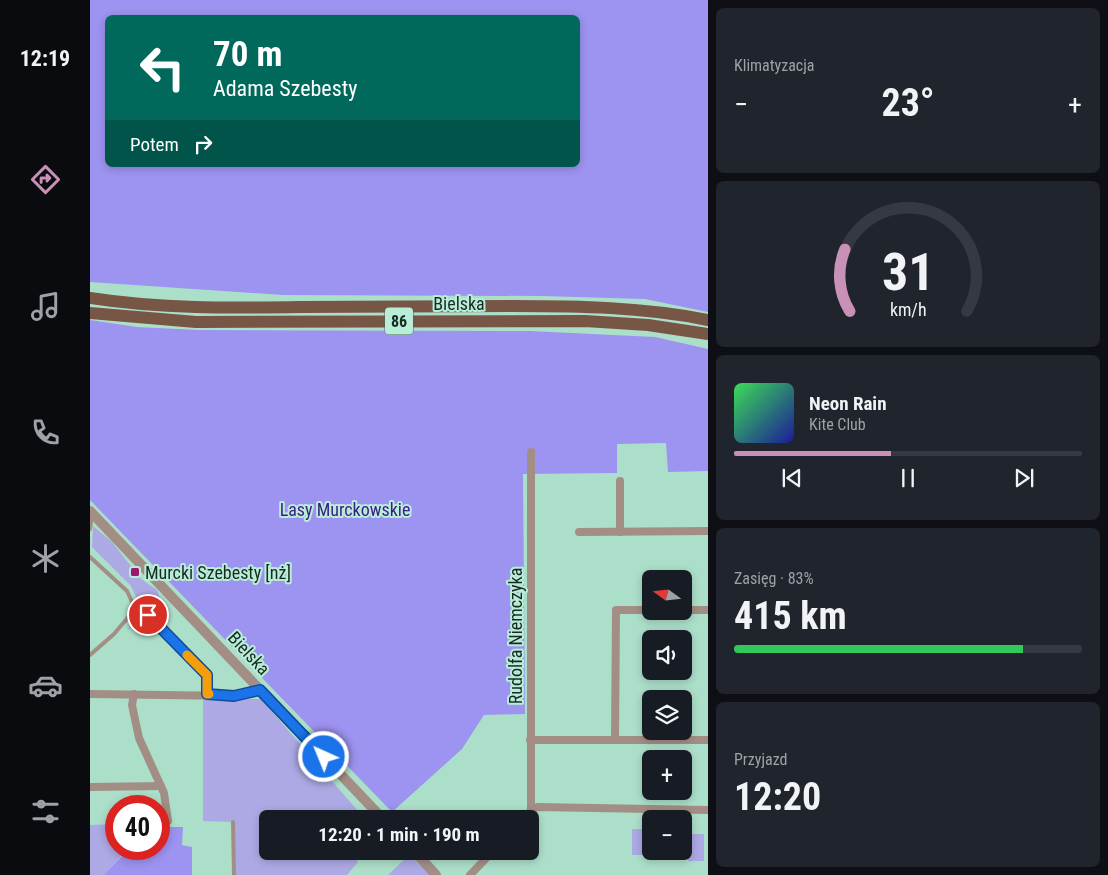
<!DOCTYPE html>
<html lang="pl">
<head>
<meta charset="utf-8">
<style>
	body { margin:0; font-family:"Roboto Condensed",sans-serif; background:#20242c; color:#f1f3f6; height:100vh; display:flex; flex-direction:column; font-size:19px; white-space:nowrap }
	* { box-sizing:border-box; margin:0 }
	p { font-size:16px; color:#9ea1a6 }
	.icon { flex:none; width:28px; height:28px; fill:none; stroke:currentColor; stroke-width:2; stroke-linecap:round; stroke-linejoin:round }
	.map { position:relative; flex:1; overflow:hidden }
	.details { display:flex; flex-direction:column; gap:8px; padding:8px; background:#0d0f14; width:400px }
	.details>* { flex:none }
	.guide { position:absolute; left:15px; top:15px; width:475px; height:152px; border-radius:8px; box-shadow:0 2px 8px #0003; background:#00695c; color:#fff; overflow:hidden }
	.needle { width:32px; rotate:285deg }
	.fabs { position:absolute; left:552px; top:570px; display:grid; gap:10px }
	.fabs a { display:grid; place-items:center; width:50px; height:50px; border-radius:8px; background:#171b24; box-shadow:0 2px 8px #0003; font-size:25px }
	.speed { position:absolute; left:15px; top:795px; display:flex; gap:10px; font-size:25px; font-weight:700; text-align:center }
	.speed>* { display:grid; place-content:center; width:65px; height:65px; border-radius:50%; background:#171b24; box-shadow:0 2px 8px #0003; line-height:1 }
	.speed .limit { border:8px solid #d22; background:#fff; color:#111 }
	.pin { position:absolute; display:grid; place-items:center; width:42px; height:42px; color:#fff; margin:-21px; border:2px solid #fff; border-radius:50%; box-shadow:0 1px 5px #0007 }
	.me { position:absolute; width:55px; margin:-28px; rotate:316deg; stroke-linejoin:round; filter:drop-shadow(0 0 4px #0008) }
	.turn { display:flex; align-items:center; gap:18px; height:105px; padding:0 25px; font-size:22px }
	.turn .icon { width:65px; height:65px; stroke-width:2.5 }
	.turn b { display:block; font-size:35px; line-height:42px }
	.then { display:flex; align-items:center; height:48px; padding:0 25px; background:#0003; gap:10px; font-size:19px }
	.big { font-size:38px; font-weight:700; line-height:1.1 }
	.details .widget { flex:1; display:flex; flex-direction:column; justify-content:center; gap:8px; min-width:0; padding:0 18px; border-radius:8px; background:#20242c }
	.details .dial { align-items:center; gap:0 }
	.dial svg { height:130px; overflow:visible; fill:none; stroke:#363941; stroke-width:7; stroke-linecap:round; text-anchor:middle }
	.dial text { fill:#f1f3f6; stroke:none }
	.song { display:flex; align-items:center; gap:15px }
	.cover { width:60px; height:60px; border-radius:8px; background:linear-gradient(135deg,hsl(130 70% 55%),hsl(240 70% 35%)) }
	.played { height:5px; border-radius:2px; background:linear-gradient(90deg,#ca91b8 45%,#363941 45%) }
	.keys { display:flex; justify-content:space-around; direction:ltr }
	.heat { display:flex; justify-content:space-between; align-items:center; font-size:28px; direction:ltr }
	.charge { height:8px; border-radius:4px; background:linear-gradient(90deg,#34c759 83%,#363941 0) }
	.trip { position:absolute; left:169px; top:810px; width:280px; height:50px; border-radius:8px; background:#171b24; box-shadow:0 2px 8px #0003; font-weight:700; line-height:50px; text-align:center }
	main { display:flex; flex:1; min-height:0 }
	.menu { display:flex; flex-direction:column; width:90px; justify-content:space-around; align-items:center; background:#090b0e; color:#9ea1a6 }
	.menu .icon { width:35px; height:35px }
	.menu .current { color:#ca91b8 }
	.menu b { font-size:22px; color:#f1f3f6 }
	.map>svg:first-child { display:block }
	.green { fill:#ada9e4 }
	.forest { fill:#9d93f0; fill-rule:evenodd }
	.lines { fill:none; stroke-linecap:round; stroke-linejoin:round }
	.service { stroke:#a28e85; stroke-width:4 }
	.minor { stroke:#a28e85; stroke-width:8 }
	.tertiary { stroke:#a28e85; stroke-width:10 }
	.primary { stroke:#775645; stroke-width:12 }
	.route-casing { stroke:#114b97; stroke-width:12 }
	.route { stroke:#1a73e8; stroke-width:9 }
	.slow { stroke:#f59e0b; stroke-width:9 }
	.poi-dot { fill:#9b196c; stroke:#b9edd7; stroke-width:2 }
	.labels { text-anchor:middle; dominant-baseline:central; stroke-width:4; stroke-linejoin:round; paint-order:stroke }
	.shield { fill:#b9edd7; stroke:#486559; stroke-width:1 }
	.shield-label { font-size:16px; font-weight:bold; fill:#172b23 }
	.street-label { font-size:18px; fill:#172b23; stroke:#b9edd7 }
	.park-label { font-size:18px; fill:#3b1c87; stroke:#b9edd7 }
	.poi-label { font-size:18px; fill:#172b23; stroke:#b9edd7; text-anchor:start }
</style>
</head>
<body>
<main>
<nav class="menu">
<b>12:19</b>
<svg class="icon current" aria-label="directions" viewBox="0 0 24 24"><path d="M12 3l9 9-9 9-9-9zM9 14v-3h6M13 9l2 2-2 2"/></svg>
<svg class="icon" aria-label="music" viewBox="0 0 24 24"><path d="M9 18V5l10-2v13"/><circle cx="6" cy="18" r="3"/><circle cx="16" cy="16" r="3"/></svg>
<svg class="icon" aria-label="phone" viewBox="0 0 24 24"><path d="M5 4h4l2 5-3 2q2 4 5 5l2-3 5 2v4C11 20 4 13 5 4z"/></svg>
<svg class="icon" aria-label="climate" viewBox="0 0 24 24"><path d="M12 3v18M4 7l16 10M4 17L20 7"/></svg>
<svg class="icon" aria-label="car" viewBox="0 0 24 24"><path d="M5 17H2v-5l4-1 3-4h7l3 4 3 1v5h-3M9 17h6M6 11h13"/><circle cx="7" cy="17" r="2"/><circle cx="17" cy="17" r="2"/></svg>
<svg class="icon" aria-label="filters" viewBox="0 0 24 24"><path d="M4 7h16M4 17h16"/><circle cx="9" cy="7" r="2"/><circle cx="15" cy="17" r="2"/></svg>
</nav>
<div class="map">
<svg width="618" height="875" viewBox="0 0 618 875">
	<rect width="100%" height="100%" fill="#acdfca"/>
	<g class="green">
		<path d="M3 526 22 542 51 579 67 590 70 598 38 630 49 603 41 586 2 547Z"/>
		<path d="M113 699H171L275 819H178V851H260L268 862 257 875H144L143 822 113 821Z"/>
		<path d="M26 824V849H42L29 858 14 875H0V825Z"/>
		<path d="M542 829H561V851H594V829H596V855H542Z"/>
		<rect x="598" y="834" width="16" height="27"/>
		<path d="M320 854 329 865 331 859 346 875H298Z"/>
	</g>
	<g class="forest">
		<path d="M0 0H618V312L555 299 452 296 193 295 0 282ZM18 18H488V165H18Z"/>
		<path d="M0 320 47 327 108 330 440 331 565 337 618 349V471L578 472 576 443 527 444V473L433 474 435 714 394 715 372 749 302 812 0 500Z"/>
		<path d="M71 827H93L92 845 102 847V875H14C36 851 36 849 69 849V829Z"/>
	</g>
	<g class="lines">
		<g class="service">
			<path d="M0 529 2 516"/>
			<path d="M0 557 37 591 43 604 40 615 24 634 0 655"/>
			<path d="M58 615 117 675V694"/>
			<path d="M143 822 144 875"/>
		</g>
		<g class="minor">
			<path d="M530 481V532"/>
			<path d="M489 532 618 531"/>
			<path d="M594 610H618"/>
			<path d="M0 694 144 696 170 690"/>
			<path d="M44 694 42 705 49 738 74 793 78 821"/>
			<path d="M440 740H618"/>
			<path d="M525 740 526 610H561"/>
			<path d="M0 787 71 786"/>
			<path d="M441 810 447 807 618 810"/>
			<path d="M435 819 441 810V452"/>
			<path d="M380 875 403 851"/>
		</g>
		<g class="tertiary">
			<path d="M0 511 293 819"/>
			<path d="M324 851 346 875"/>
		</g>
		<g class="primary">
			<path d="M0 298C70 309 141 308 211 307 281 307 352 306 422 306 488 306 554 307 618 320"/>
			<path d="M0 313 106 322 495 321 558 325 618 334"/>
		</g>
	</g>
	<g class="lines">
		<defs>
			<path id="route" d="M58 615 117 675V694L144 696 170 690 234 757"/>
		</defs>
		<use href="#route" class="route-casing"/>
		<use href="#route" class="route"/>
		<path class="slow" d="M97 655 117 675V694H119"/>
	</g>
	<rect class="poi-dot" x="40" y="567" width="10" height="10" rx="2.5"/>
	<g class="labels">
		<rect class="shield" x="295" y="307.5" width="28" height="27" rx="4"/>
		<g class="shield-label">
			<text x="309" y="321">86</text>
		</g>
		<g class="street-label">
			<text x="369" y="303">Bielska</text>
			<text transform="translate(425 636) rotate(-90)">Rudolfa Niemczyka</text>
			<text transform="translate(159 653) rotate(47)">Bielska</text>
		</g>
		<g class="park-label">
			<text x="255" y="509">Lasy Murckowskie</text>
		</g>
		<g class="poi-label">
			<text x="55" y="572">Murcki Szebesty [nż]</text>
		</g>
	</g>
</svg>
<div class="fabs">
<a><svg class="needle" viewBox="-14 -14 28 28"><path d="M0-13l5 13h-10z" fill="#e53935"/><path d="M0 13l5-13h-10z" fill="#9ea1a6"/></svg></a>
<a><svg class="icon" aria-label="sound" viewBox="0 0 24 24"><path d="M4 9h4l5-4v14l-5-4H4zM17 9q2 3 0 6"/></svg></a>
<a><svg class="icon" aria-label="layers" viewBox="0 0 24 24"><path d="M12 4l9 5-9 5-9-5zM3 14l9 5 9-5"/></svg></a>
<a>+</a>
<a>−</a>
</div>
<div class="speed"><div class="limit">40</div></div>
<div class="pin" style="left:58px;top:615px;background:#d93025"><svg class="icon" aria-label="arrive" viewBox="0 0 24 24"><path d="M6 21V4h12l-3 4 3 4H6"/></svg></div>
<svg class="me" style="left:234px;top:757px" viewBox="-20 -20 40 40"><circle r="17" fill="#1a73e8" stroke="#fff" stroke-width="3"/><path d="M0-11L8 9 0 5-8 9z" fill="#fff"/></svg>
<div class="trip">12:20 · 1 min · 190 m</div>
<div class="guide">
<div class="turn"><svg class="icon" aria-label="left" viewBox="0 0 24 24"><path d="M17 20v-9H6M10 6l-5 5 5 5"/></svg><div><b>70 m</b>Adama Szebesty</div></div>
<div class="then">Potem<svg class="icon" aria-label="right" viewBox="0 0 24 24"><path d="M7 20v-9h11M14 6l5 5-5 5"/></svg></div>
</div>
</div>
<section class="details">
<div class="widget"><p>Klimatyzacja</p>
<div class="heat"><a>−</a><b class="big">23°</b><a>+</a></div>
</div>
<div class="widget dial"><svg viewBox="0 0 100 80">
<path d="M14 69A42 42 0 1 1 86 69"/>
<path d="M14 69A42 42 0 0 1 11 31" stroke="#ca91b8"/>
<text x="50" y="56" font-size="32" font-weight="700">31</text>
<text x="50" y="72" font-size="11">km/h</text>
</svg></div>
<div class="widget">
<div class="song"><i class="cover"></i><div><b>Neon Rain</b><p>Kite Club</p></div></div>
<div class="played"></div>
<div class="keys"><svg class="icon" aria-label="previous" viewBox="0 0 24 24"><path d="M18 5L8 12l10 7zM5 5v14"/></svg><svg class="icon" aria-label="pause" viewBox="0 0 24 24"><path d="M8 5v14M16 5v14"/></svg><svg class="icon" aria-label="next" viewBox="0 0 24 24"><path d="M6 5l10 7-10 7zM19 5v14"/></svg></div>
</div>
<div class="widget"><p>Zasięg · 83%</p><b class="big">415 km</b><div class="charge"></div></div>
<div class="widget"><p>Przyjazd</p><b class="big">12:20</b></div>
</section>
</main>
</body>
</html>
